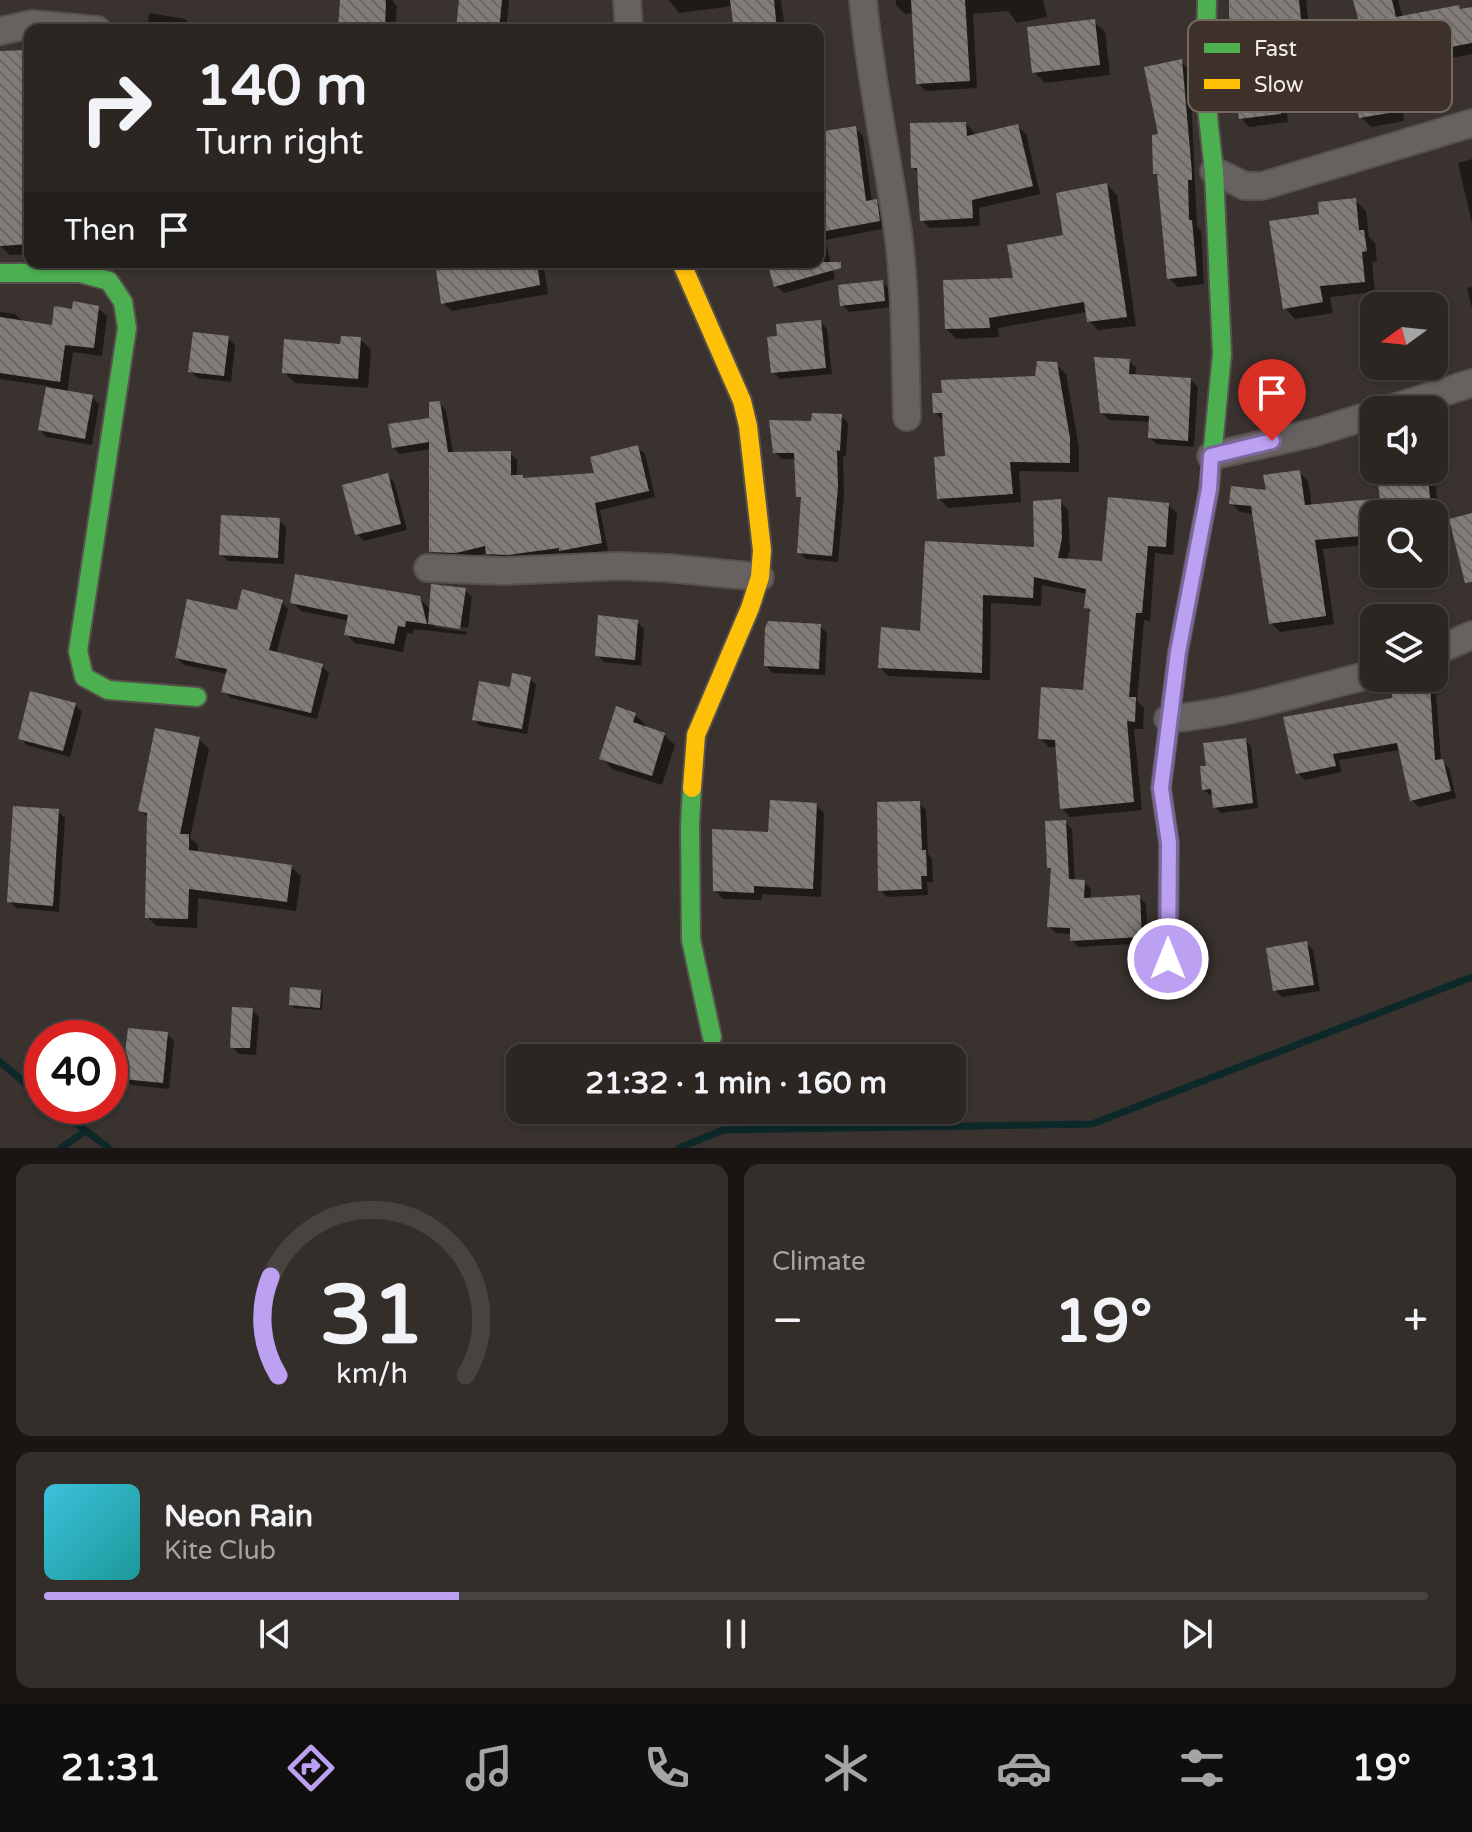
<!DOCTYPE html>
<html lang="en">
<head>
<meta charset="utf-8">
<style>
	body { margin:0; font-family:"Varela Round",sans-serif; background:#332e2a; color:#f1f3f6; height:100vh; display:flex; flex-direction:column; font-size:30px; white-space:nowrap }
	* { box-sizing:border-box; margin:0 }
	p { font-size:26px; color:#a6a5a5 }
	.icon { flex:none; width:44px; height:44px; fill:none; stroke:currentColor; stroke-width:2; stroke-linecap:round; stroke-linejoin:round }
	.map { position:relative; height:1148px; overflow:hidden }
	.panel { display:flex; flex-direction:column; gap:16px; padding:16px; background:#181513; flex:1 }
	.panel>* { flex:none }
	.guide { position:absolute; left:24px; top:24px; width:800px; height:244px; border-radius:16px; box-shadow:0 2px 6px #0004,0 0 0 2px #474340; background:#2b2622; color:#f1f3f6; overflow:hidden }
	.needle { width:52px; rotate:255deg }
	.fabs { position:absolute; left:1360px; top:292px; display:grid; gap:16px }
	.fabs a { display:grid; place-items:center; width:88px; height:88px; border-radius:16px; background:#2b2622; box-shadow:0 2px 6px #0004,0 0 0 2px #474340; font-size:40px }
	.speed { position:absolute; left:24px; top:1020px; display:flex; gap:16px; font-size:40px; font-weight:700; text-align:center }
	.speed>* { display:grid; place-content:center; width:104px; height:104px; border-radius:50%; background:#2b2622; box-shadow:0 2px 6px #0004,0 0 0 2px #474340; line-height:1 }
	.speed .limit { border:12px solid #d22; background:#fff; color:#111 }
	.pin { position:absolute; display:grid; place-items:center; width:68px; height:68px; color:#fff; margin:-82px -34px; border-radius:50% 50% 50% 0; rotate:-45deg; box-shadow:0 0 8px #0007 }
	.pin .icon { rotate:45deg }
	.me { position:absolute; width:88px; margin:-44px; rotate:0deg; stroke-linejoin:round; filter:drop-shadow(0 0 6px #0008) }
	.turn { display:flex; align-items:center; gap:28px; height:168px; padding:0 40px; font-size:36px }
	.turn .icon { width:104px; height:104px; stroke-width:2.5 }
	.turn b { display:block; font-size:56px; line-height:68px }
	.then { display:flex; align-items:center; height:76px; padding:0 40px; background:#0003; gap:16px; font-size:30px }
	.big { font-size:60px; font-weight:700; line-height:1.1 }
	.panel .widget { flex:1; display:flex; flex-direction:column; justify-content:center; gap:12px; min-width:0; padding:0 28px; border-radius:16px; background:#332e2a }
	.panel .dial { align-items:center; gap:0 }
	.dial svg { height:208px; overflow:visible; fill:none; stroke:#474340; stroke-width:7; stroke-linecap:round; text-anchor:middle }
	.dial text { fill:#f1f3f6; stroke:none }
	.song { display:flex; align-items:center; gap:24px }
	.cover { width:96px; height:96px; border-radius:12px; background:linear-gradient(135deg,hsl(190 70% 55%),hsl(180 70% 35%)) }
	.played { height:8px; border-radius:4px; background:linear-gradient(90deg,#bca0f2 30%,#474340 30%) }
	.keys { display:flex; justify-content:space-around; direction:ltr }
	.heat { display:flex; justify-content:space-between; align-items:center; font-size:44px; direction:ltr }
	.panel .tiles { flex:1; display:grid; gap:16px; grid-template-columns:1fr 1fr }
	.widget:last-child { grid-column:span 2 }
	.trip { position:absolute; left:506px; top:1044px; width:460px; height:80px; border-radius:16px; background:#2b2622; box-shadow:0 2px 6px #0004,0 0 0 2px #474340; font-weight:700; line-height:80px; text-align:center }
	.dock { display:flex; height:128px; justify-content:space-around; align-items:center; background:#110f0e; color:#a6a5a5 }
	.dock .icon { width:56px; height:56px }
	.dock .selected { color:#bca0f2 }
	.dock b { font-size:36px; color:#f1f3f6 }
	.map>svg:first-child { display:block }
	.shadow { fill:#0007 }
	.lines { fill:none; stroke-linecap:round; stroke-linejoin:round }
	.stream { stroke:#0c2829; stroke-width:7 }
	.building { fill:url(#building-back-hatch) }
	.street-casing { stroke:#57514d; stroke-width:30 }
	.fast-casing { stroke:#57514d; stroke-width:22 }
	.slow-casing { stroke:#57514d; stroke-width:22 }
	.street { stroke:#67625f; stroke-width:26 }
	.fast { stroke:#4caf50; stroke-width:18 }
	.slow { stroke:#ffc107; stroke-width:18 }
	.route-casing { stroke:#7a689d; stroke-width:20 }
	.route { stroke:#bca0f2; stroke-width:14 }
	.key { fill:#3d3129; stroke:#746962; stroke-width:2 }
	.key-label { font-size:22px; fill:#f5ede8 }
</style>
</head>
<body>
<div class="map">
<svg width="1472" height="1148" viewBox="0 0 1472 1148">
	<defs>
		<pattern id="building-back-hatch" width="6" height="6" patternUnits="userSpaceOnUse" patternTransform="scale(2)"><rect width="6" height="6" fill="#827c78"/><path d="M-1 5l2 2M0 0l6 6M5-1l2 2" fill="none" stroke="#6c6764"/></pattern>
	</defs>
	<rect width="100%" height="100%" fill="#39322e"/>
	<g class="shadow">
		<path d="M342 0H392L397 6 395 30H340Z"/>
		<path d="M461 0H509L506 30H458Z"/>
		<path d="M669 0H781L785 30H736L733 6 679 13Z"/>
		<path d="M896 0H1043L1047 17 1017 23 1008 11 973 14 977 88 926 91 918 83 914 13 905 14 896 5Z"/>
		<path d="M1231 0H1306L1310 36 1274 39 1277 72 1283 78 1288 122 1249 127 1241 118 1234 61 1231 58Z"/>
		<path d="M1355 0H1398L1403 18 1458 7 1462 10 1472 9V54L1416 65 1422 104 1402 107 1404 121 1371 127 1361 117 1367 43Z"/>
		<path d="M149 13 185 19 193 27V30H147Z"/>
		<path d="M1094 22 1105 32 1110 75 1045 83 1034 72Z"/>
		<path d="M27 52 30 54V254L10 255 0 246V54Z"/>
		<path d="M1181 62 1190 70 1197 227 1201 230 1204 284 1178 287 1169 278 1159 177 1155 173Z"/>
		<path d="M966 124 974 132V136L1017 126 1026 134 1040 194 979 208 980 226 930 228 922 220 919 174 913 167Z"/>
		<path d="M855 128 863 136 872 202 876 201 884 209 887 228 825 240 835 279 784 293 776 286 768 262H818V134Z"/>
		<path d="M1472 159V223L1458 163Z"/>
		<path d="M1107 185 1117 195 1136 326 1098 330 1088 320 1087 312 998 328 999 337 957 339 946 329 1015 279 1066 237Z"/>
		<path d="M1355 200 1366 211 1369 237 1375 243 1377 261 1372 262 1375 292 1330 297 1333 313 1295 319 1285 308 1321 215Z"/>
		<path d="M437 262H543L548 294 452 311 443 303Z"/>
		<path d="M882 282 889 289 891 307 849 312 842 305Z"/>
		<path d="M1472 287V308L1467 288Z"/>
		<path d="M98 308 107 316 102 356 73 352 67 393 92 397 99 404 92 445 47 437 40 430 48 386 0 379V312L15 314 24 323 54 328 74 311Z"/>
		<path d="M820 322 827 329 832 374 780 379 773 372Z"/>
		<path d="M228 338 235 345 231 382 198 378 191 372Z"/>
		<path d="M360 339 371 350 368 388 295 383 284 372Z"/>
		<path d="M1129 361 1136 368 1135 376 1191 380 1198 387 1194 447 1157 444 1150 438 1151 422 1109 420 1102 413Z"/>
		<path d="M1056 364 1066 374 1079 448V472L1019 471 1021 502 948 508 939 498 947 458 945 423 935 412 944 395 1037 378Z"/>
		<path d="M439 403 446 410 453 454 510 453 517 460V477L525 480 597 474 638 448 645 454 655 497 600 510 608 550 568 557 565 554 516 561 495 560 488 553 463 559 438 558 431 551V449L400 454 393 447 431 420Z"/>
		<path d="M841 416 848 423 846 457 843 456 844 496 838 562 806 559 799 552 803 501 798 496 796 459H782L775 452 813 423Z"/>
		<path d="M1378 470H1434L1440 524 1434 525V514H1374V544L1323 549 1334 624 1280 632 1271 623 1254 514 1240 512 1231 503 1268 492 1299 472 1308 481 1312 507 1382 500Z"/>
		<path d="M387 475 394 482 407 530 364 541 357 534Z"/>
		<path d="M1060 501 1068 510 1070 548 1067 560 1104 563 1168 505 1177 513 1173 555 1155 553 1150 621 1144 620 1137 701 1144 708 1143 729H1134L1142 810 1070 817 1062 808 1057 747H1049L1040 738 1085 692 1091 613 1086 607 1087 594 1042 585 1041 606 991 603 990 680 888 676 880 667 1037 549Z"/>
		<path d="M279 520 286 527 284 564 228 561 221 554Z"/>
		<path d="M465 590 472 597 468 628 435 623V627L467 632V635L414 629 413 634 407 633 403 652 355 643 346 634 349 621 301 611 292 602 419 598 431 610Z"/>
		<path d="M282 602 288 609 276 654 322 666 329 673 317 719 231 698 224 691 228 674 184 665 177 658 238 612Z"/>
		<path d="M637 622 644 629 641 666 604 662 597 655Z"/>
		<path d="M820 626 827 633 825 675 773 673 766 666Z"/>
		<path d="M530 679 536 685 527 734 480 726 474 719 511 689Z"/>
		<path d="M1429 687 1436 694 1441 761 1449 768 1456 798 1419 807 1412 800 1400 750 1339 760 1341 772 1305 780 1298 773 1394 700Z"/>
		<path d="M75 705 82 712 70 757 27 745 20 738Z"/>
		<path d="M635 715 646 725 645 728 664 735 675 745 662 785 612 769 602 758Z"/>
		<path d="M199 739 209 749 190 838 198 845V854L291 867 301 876 296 911 198 898 197 928 157 926 147 917 149 819 140 810Z"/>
		<path d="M1245 740 1251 746 1258 808 1221 813 1215 807 1214 795H1210L1204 790Z"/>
		<path d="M919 803 926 810 928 854 932 859 933 882H927L928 895 887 897 880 890Z"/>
		<path d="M816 805 824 813 821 897 762 894V900L723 899 715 890 770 834Z"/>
		<path d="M58 811 65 818 59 912 16 908 9 901Z"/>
		<path d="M1065 822 1072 829 1075 882H1084L1091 889 1090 900 1139 897 1146 904 1148 943 1078 947 1072 940V934L1056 933 1049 926 1053 870 1049 867Z"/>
		<path d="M1306 943 1313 950 1320 991 1282 997 1275 990Z"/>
		<path d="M320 992 323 995 322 1010 294 1008 291 1005Z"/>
		<path d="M252 1010 259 1017 256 1055 239 1054 232 1047Z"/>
		<path d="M167 1034 174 1041 169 1089 131 1085 124 1078Z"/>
	</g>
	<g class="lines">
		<g class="stream">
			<path d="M0 1062 42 1097"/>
			<path d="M53 1106 109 1148"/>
			<path d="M61 1148 84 1132"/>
			<path d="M679 1148 723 1130 1092 1124 1472 977"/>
		</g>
	</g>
	<g class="building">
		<path d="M340 0H386L385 30H338Z"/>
		<path d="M459 0H502L499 30H456Z"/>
		<path d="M730 0H774L777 30H734Z"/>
		<path d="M911 0H965L970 81 916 84Z"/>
		<path d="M1229 0H1299L1302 28 1267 31 1269 68 1275 67 1281 114 1239 119 1232 59H1229Z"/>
		<path d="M1353 0H1392L1396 17 1459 5 1460 9 1472 7V43L1407 55 1413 94 1393 98 1395 112 1359 118 1347 44 1364 41Z"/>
		<path d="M1095 19 1100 65 1032 73 1027 27Z"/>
		<path d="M28 50 30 139H25L30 200V244L0 246V51Z"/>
		<path d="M1182 59 1192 173V180H1188L1189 220H1192L1197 276 1167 279 1157 174H1153L1152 135 1158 134 1144 67Z"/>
		<path d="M966 122 967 136 1018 124 1033 186 972 200 973 218 920 221 917 168H911L910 123Z"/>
		<path d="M856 126 866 201 877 199 880 221 826 231 818 191V132Z"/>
		<path d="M1107 183 1127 317 1087 322 1084 302 989 318 990 328 945 329 943 280 1013 278 1007 245 1063 235 1056 193Z"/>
		<path d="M1356 198 1359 230H1364L1367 251 1362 252 1365 282 1320 286 1323 302 1283 309 1269 221 1319 214 1318 202Z"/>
		<path d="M435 262H537L540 285 441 304Z"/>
		<path d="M767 262H841V268L774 287Z"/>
		<path d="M883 280 885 301 840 306 838 285Z"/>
		<path d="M73 301 99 306 94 348 65 345 60 382 0 373V317L52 325 54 306 72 309Z"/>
		<path d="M821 320 826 368 771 373 767 337 777 336 776 324Z"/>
		<path d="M193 332 229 336 224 376 188 372Z"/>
		<path d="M341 336 361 337 358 379 282 373 284 339 340 344Z"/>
		<path d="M1094 357 1130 359 1129 374 1191 378 1188 441 1148 438 1149 416 1100 413Z"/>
		<path d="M1037 361 1057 362 1070 438V463L1010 462 1013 494 937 499 934 457 945 456 942 413H933L932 393H942L941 380 1035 376Z"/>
		<path d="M46 387 93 395 85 439 38 430Z"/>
		<path d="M440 401 448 452 511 451V475H523V478L594 473 590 457 638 445 649 491 595 503 602 543 559 551V548L508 555 486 554 485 546 456 553 429 552V442L392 448 388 424 429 418V402Z"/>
		<path d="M812 413 842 414 840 451 837 450 838 487 832 556 797 553 801 497H796L794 453H773L769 420 811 421Z"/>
		<path d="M1300 470 1305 505 1374 499V535L1315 540 1326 616 1269 624 1251 506 1229 504 1231 486 1266 490 1263 475Z"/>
		<path d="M1376 470H1427L1432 514H1382Z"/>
		<path d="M388 473 401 524 355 535 342 485Z"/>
		<path d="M1108 497 1169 503 1166 547 1148 546 1142 613H1136L1129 697H1136L1135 722 1127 721 1134 802 1060 809 1055 740 1038 739 1041 687 1083 690 1090 609 1084 608 1086 589 1034 577 1033 598 983 595 982 673 878 668 881 627 920 631 925 541 1034 547 1033 501 1061 499 1062 538 1058 558 1102 561Z"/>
		<path d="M1472 513V582L1465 583 1449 519Z"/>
		<path d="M221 515 280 518 278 558 219 555Z"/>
		<path d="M295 574 420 596 427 624 406 621 405 627 398 626 394 644 344 635 348 615 290 603Z"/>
		<path d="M431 584 466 588 460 629 428 624Z"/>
		<path d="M242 589 283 600 269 650 323 664 311 713 221 692 227 669 175 658 187 599 237 610Z"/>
		<path d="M598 615 638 620 635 660 595 656Z"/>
		<path d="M768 621 821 624 819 669 764 666 765 628Z"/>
		<path d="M512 673 531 677 522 729 472 720 479 681 510 687Z"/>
		<path d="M1430 685 1435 760 1443 759 1451 791 1410 801 1397 743 1333 754 1336 766 1296 774 1283 717 1392 698 1391 688Z"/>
		<path d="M30 691 76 703 63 751 18 739Z"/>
		<path d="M616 706 636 713 633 722 665 733 652 776 599 759Z"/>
		<path d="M155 728 200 737 180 834H189V850L292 865 287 902 189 889 188 919 145 918 147 813 138 811Z"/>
		<path d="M1246 738 1253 803 1213 808 1211 789 1202 790 1200 766H1206L1203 743Z"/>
		<path d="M770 800 817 803 813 889 754 886V893L713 891 712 829 768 832Z"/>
		<path d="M920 801 922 850H926L927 876H921L922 889 878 891 877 802Z"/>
		<path d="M13 806 59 809 53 906 7 902Z"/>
		<path d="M1066 820 1069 879 1085 880 1084 898 1140 895 1142 937 1070 941V928L1047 927 1051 868H1047L1045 821Z"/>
		<path d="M1307 941 1314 985 1273 991 1266 948Z"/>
		<path d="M290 987 321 990 320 1008 289 1005Z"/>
		<path d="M232 1007 253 1008 250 1048H230Z"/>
		<path d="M128 1028 168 1032 163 1083 122 1079Z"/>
	</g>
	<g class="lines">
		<defs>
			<g id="street">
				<path d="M627 0 629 30"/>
				<path d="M863 0C870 78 887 154 898 232 906 293 905 355 907 417"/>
				<path d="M0 31 32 24 97 30"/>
				<path d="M1214 171 1245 186H1262L1472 123"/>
				<path d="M1387 410 1472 383"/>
				<path d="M1211 456 1313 433 1374 414"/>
				<path d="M428 568 503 571 619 566 667 568 760 577"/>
				<path d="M1434 652 1472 635"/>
				<path d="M1168 719C1239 713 1305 690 1374 674"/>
			</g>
			<g id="fast">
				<path d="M0 273H80L109 281 123 302 127 328 78 651 84 677 108 690 197 697"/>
				<path d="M692 788 690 825 691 940 712 1037"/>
				<path d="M1168 988 1169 843 1161 788 1178 652 1209 489 1222 354 1214 171 1205 89 1207 0"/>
			</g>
			<path id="slow" d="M681 262 742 401 748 426 762 550 760 577 750 608 696 735 692 788"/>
		</defs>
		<use href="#street" class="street-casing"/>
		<use href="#fast" class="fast-casing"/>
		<use href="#slow" class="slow-casing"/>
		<use href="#street" class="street"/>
		<use href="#fast" class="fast"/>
		<use href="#slow" class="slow"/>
	</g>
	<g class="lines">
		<defs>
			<path id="route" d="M1168 959 1169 843 1161 788 1178 652 1209 489 1211 456 1272 441"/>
		</defs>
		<use href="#route" class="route-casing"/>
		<use href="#route" class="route"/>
	</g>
	<rect x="1188" y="20" width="264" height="92" rx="12" class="key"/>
	<rect x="1204" y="43" width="36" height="10" fill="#4caf50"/>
	<rect x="1204" y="79" width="36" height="10" fill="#ffc107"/>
	<g class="key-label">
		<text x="1254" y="56">Fast</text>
		<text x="1254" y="92">Slow</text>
	</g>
</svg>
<div class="fabs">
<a><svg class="needle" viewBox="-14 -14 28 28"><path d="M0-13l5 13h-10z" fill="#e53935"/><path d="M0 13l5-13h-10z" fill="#a6a5a5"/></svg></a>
<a><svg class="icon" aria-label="sound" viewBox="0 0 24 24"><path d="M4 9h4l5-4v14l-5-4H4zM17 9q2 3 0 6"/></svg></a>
<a><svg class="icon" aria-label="search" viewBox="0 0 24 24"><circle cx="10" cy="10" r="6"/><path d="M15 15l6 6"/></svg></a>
<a><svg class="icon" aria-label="layers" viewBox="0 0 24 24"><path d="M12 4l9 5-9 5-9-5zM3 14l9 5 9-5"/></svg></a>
</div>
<div class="speed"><div class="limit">40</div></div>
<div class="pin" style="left:1272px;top:441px;background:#d93025"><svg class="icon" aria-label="arrive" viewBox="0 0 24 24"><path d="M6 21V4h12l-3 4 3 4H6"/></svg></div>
<svg class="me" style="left:1168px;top:959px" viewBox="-20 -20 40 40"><circle r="17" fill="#bca0f2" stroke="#fff" stroke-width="3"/><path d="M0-11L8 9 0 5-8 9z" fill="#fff"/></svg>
<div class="trip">21:32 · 1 min · 160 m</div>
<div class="guide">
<div class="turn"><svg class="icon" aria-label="right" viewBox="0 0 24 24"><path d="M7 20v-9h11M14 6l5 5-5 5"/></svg><div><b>140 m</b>Turn right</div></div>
<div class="then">Then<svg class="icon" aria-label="arrive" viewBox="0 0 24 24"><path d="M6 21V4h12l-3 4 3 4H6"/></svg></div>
</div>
</div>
<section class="panel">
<div class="tiles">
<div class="widget dial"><svg viewBox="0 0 100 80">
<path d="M14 69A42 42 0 1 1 86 69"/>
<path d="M14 69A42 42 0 0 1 11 31" stroke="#bca0f2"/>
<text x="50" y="56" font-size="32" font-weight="700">31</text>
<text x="50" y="72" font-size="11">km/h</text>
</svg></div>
<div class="widget"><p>Climate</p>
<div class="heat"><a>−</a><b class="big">19°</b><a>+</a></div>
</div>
<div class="widget">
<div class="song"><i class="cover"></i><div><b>Neon Rain</b><p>Kite Club</p></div></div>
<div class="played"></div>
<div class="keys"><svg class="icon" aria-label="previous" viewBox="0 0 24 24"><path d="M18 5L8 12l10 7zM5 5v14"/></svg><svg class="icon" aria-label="pause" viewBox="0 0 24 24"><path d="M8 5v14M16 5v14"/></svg><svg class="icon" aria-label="next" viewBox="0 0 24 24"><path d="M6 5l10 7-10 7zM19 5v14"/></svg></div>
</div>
</div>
</section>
<nav class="dock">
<b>21:31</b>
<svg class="icon selected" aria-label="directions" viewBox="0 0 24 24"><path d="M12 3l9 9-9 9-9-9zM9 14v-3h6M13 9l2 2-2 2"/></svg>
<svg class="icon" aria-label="music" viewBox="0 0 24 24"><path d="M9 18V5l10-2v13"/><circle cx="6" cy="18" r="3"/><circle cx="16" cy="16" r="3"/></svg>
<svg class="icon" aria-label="phone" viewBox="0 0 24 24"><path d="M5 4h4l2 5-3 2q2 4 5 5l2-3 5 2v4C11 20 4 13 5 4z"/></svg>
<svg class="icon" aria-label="climate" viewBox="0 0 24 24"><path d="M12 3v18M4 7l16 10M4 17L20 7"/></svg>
<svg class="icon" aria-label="car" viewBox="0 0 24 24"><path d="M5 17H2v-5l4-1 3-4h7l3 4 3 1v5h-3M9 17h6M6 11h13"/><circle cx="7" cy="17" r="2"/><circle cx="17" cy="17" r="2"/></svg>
<svg class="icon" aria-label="filters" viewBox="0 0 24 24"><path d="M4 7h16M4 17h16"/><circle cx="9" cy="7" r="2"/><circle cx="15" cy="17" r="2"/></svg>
<b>19°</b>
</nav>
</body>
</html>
